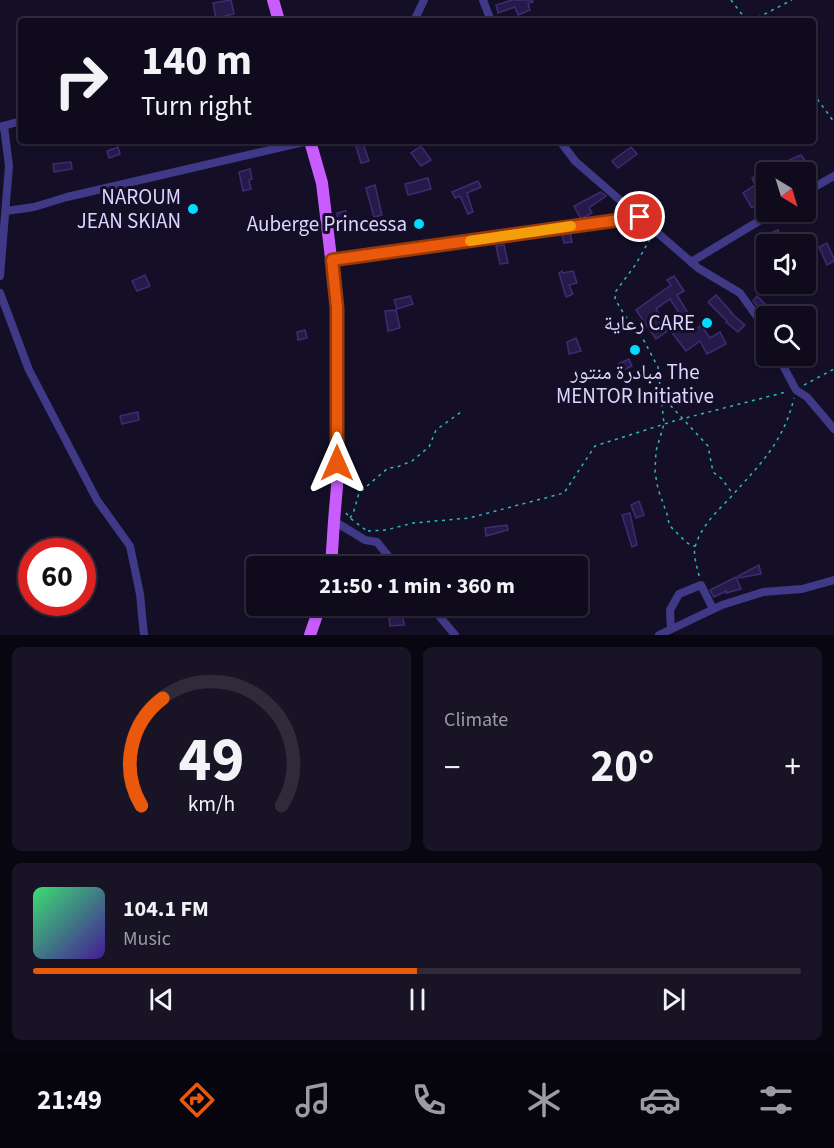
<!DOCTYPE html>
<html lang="en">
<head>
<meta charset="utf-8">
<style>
	body { margin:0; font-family:"Source Sans 3","Noto Naskh Arabic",sans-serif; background:#181426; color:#f1f3f6; height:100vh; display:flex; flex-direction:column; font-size:22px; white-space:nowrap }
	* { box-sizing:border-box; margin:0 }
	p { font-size:20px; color:#9b9ba4 }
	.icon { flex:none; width:33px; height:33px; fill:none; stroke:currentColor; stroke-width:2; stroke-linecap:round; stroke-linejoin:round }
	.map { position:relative; height:635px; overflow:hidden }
	.panel { display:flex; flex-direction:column; gap:12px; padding:12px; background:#080610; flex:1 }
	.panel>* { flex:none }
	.guide { position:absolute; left:18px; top:18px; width:798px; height:126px; border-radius:6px; box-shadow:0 2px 4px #0004,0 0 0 2px #2f2b3b; background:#0f0b1d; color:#f1f3f6; overflow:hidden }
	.needle { width:39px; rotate:142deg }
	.tools { position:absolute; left:756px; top:162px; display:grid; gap:12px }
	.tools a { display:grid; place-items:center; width:60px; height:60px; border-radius:6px; background:#0f0b1d; box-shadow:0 2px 4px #0004,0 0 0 2px #2f2b3b; font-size:30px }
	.speed { position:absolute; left:18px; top:538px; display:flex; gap:12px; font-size:30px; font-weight:700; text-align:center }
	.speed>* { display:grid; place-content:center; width:78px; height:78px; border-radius:50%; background:#0f0b1d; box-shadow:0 2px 4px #0004,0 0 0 2px #2f2b3b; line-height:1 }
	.speed .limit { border:9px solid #d22; background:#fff; color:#111 }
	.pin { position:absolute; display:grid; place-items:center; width:51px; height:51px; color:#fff; margin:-26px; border:3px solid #fff; border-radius:50%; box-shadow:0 2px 6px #0007 }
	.me { position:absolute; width:66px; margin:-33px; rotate:0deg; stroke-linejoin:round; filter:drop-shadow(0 0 4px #0008) }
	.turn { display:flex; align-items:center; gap:21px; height:126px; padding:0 24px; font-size:27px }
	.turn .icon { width:78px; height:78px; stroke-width:2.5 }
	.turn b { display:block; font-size:42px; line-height:51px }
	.big { font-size:45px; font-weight:700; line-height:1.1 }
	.panel .card { flex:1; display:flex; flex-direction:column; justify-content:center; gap:9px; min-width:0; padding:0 21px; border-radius:9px; background:#181426 }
	.panel .dial { align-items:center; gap:0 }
	.dial svg { height:156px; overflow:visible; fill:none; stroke:#2f2b3b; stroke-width:7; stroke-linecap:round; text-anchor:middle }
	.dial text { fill:#f1f3f6; stroke:none }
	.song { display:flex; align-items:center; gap:18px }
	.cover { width:72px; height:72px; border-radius:9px; background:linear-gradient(135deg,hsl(140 70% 55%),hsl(260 70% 35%)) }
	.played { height:6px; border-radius:3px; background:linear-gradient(90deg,#ea580c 50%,#2f2b3b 50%) }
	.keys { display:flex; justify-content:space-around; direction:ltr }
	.heat { display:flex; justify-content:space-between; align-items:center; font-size:33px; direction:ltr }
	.panel .tiles { flex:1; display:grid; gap:12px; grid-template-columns:1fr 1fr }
	.card:last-child { grid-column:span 2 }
	.trip { position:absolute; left:246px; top:556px; width:342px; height:60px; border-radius:6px; background:#0f0b1d; box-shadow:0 2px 4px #0004,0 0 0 2px #2f2b3b; font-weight:700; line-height:60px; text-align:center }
	.dock { display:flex; height:96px; justify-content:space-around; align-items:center; background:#06040c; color:#9b9ba4 }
	.dock .icon { width:42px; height:42px }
	.dock .active { color:#ea580c }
	.dock b { font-size:27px; color:#f1f3f6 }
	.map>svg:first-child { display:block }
	.building { fill:#261b48; stroke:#3d2c75; stroke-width:1.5 }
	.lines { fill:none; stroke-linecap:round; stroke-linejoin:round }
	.path { stroke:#2dbbb8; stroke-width:1.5; stroke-dasharray:3 4.5; stroke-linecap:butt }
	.minor { stroke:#3f3987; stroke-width:8 }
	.primary { stroke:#c95cff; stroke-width:12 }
	.route-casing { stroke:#983908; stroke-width:15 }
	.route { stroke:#ea580c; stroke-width:10 }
	.slow { stroke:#f59e0b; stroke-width:10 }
	.poi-dot { fill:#01dbff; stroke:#140f27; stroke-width:2 }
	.labels { text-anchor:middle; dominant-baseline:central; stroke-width:6; stroke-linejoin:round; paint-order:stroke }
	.poi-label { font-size:21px; fill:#dbd5ff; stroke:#140f27; text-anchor:end }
</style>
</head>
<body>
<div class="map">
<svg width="834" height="635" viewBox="0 0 834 635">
	<rect width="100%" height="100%" fill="#140f27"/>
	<g class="building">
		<path d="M231 0 234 14 216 18 213 3Z"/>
		<path d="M512 0H532L533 2 528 3 530 10 518 15 515 7 498 13 496 5Z"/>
		<path d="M363 143 369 161 361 163 356 146Z"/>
		<path d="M421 146 431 160 421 166 411 153Z"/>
		<path d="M118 147 120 154 109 158 107 151Z"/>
		<path d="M631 147 637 154 618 168 612 161Z"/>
		<path d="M801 155 815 174 806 180V172H796L787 161Z"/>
		<path d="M71 162 72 169 54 172 53 164Z"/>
		<path d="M250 169 252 179 249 180 251 189 243 191 239 172Z"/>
		<path d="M766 171V198L752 208 743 193 755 185 752 178Z"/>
		<path d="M428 178 431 189 408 195 405 184Z"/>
		<path d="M478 181 481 187 467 193 473 212 468 214 460 196 455 198 452 192Z"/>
		<path d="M375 185 382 215 374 217 366 188Z"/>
		<path d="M601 192 606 196 589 208 592 213 581 219 574 206Z"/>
		<path d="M654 197 659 205 645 214 638 207Z"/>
		<path d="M346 211 347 220 338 222 337 213Z"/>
		<path d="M778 230 785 244H776L771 233Z"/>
		<path d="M570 233 572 242 564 243 562 234Z"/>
		<path d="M827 243 834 259V261L827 265 819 247Z"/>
		<path d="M504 245 508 263 500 264 496 246Z"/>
		<path d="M562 271 563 273 573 271 577 283 569 285 573 294 566 297 559 273Z"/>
		<path d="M145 275 150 286 137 291 132 281Z"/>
		<path d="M674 276 684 291 677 295 689 315 683 319 670 299 656 309 670 329 656 339 636 310 671 285 667 280Z"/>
		<path d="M716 295 732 313H731L745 325 738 332 726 322 727 321 708 302Z"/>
		<path d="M410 296 413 304 397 309 394 300Z"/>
		<path d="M757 296 765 304 760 309 753 301Z"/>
		<path d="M396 310 400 328 388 331 385 311Z"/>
		<path d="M689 322 695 330 701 325 710 338 720 332 726 344 707 354 700 341 686 351 673 334Z"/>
		<path d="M305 330 307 338 298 340 297 332Z"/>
		<path d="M576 338 581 351 569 354 567 342Z"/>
		<path d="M629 359 632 366 621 371 618 364Z"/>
		<path d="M138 412 139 420 122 424 120 416Z"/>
		<path d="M639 501 644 515 636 518 631 505Z"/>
		<path d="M630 513 637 545 632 547 622 515Z"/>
		<path d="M507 525 508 530 486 536 485 528Z"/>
		<path d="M759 565 761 574 739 578 738 576Z"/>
		<path d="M736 577 741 589 726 593V591L714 597 710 590Z"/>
		<path d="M403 617 404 625 390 626 389 618Z"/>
	</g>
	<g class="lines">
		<g class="path">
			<path d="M731 0 747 21"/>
			<path d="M751 21 792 0"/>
			<path d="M813 93 834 122"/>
			<path d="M650 239 636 264 616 291 615 299 624 314 643 339 658 367 664 424 656 451 655 472 658 489 668 517 669 525 686 542 692 546H695"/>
			<path d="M804 385 834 369"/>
			<path d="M663 404 671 406 708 446 713 472 722 479 732 493"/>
			<path d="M346 513 350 518 367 531"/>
			<path d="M350 518 353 514 359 493 388 468 397 467 412 461 429 447 436 430 461 412"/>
			<path d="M368 531 386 530 413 523 469 518 564 493 595 446 674 421 786 392"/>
			<path d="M699 576C697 565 692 555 696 544 702 526 716 512 729 499 759 465 783 444 794 398"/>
		</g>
		<g class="minor">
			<path d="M483 0 491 21"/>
			<path d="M414 21 424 0"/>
			<path d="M0 127 21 121"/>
			<path d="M560 141 575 161 698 268 740 293 763 325 766 333"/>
			<path d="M806 192 834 176"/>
			<path d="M6 211 34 207 67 197 308 141"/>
			<path d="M332 260 640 217"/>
			<path d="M691 262 774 212"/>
			<path d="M0 276 9 166 4 126"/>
			<path d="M0 293 29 370 97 500 130 546 140 594 144 635"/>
			<path d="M778 356 796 390 807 397 834 429"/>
			<path d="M334 521 365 540 377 542 397 567"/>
			<path d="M431 606 455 635"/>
			<path d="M671 629 670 610 679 594 701 585 713 609"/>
			<path d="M659 635 722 605 763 592 802 589 834 580"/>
		</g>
		<g class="primary">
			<path d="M273 0 279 21"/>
			<path d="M310 141 322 183 337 308V486L334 521 331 567"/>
			<path d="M310 635 320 606"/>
		</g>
	</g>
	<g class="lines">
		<defs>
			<path id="route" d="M337 463V308L332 260 640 217"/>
		</defs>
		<use href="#route" class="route-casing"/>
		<use href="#route" class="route"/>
		<path class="slow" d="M470 241 571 226"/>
	</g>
	<g class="poi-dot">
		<circle cx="193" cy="209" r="6"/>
		<circle cx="419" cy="224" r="6"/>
		<circle cx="707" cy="323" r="6"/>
		<circle cx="635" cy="350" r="6"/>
	</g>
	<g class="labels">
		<g class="poi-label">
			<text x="181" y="197">NAROUM<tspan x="181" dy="24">JEAN SKIAN</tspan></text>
			<text x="407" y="224">Auberge Princessa</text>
			<text x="695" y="323">رعاية CARE</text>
			<text x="635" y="372" text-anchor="middle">مبادرة منتور The<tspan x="635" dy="24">MENTOR Initiative</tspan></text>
		</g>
	</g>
</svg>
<div class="tools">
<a><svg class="needle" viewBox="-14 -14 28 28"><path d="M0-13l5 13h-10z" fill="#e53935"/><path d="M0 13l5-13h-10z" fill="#9b9ba4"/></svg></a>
<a><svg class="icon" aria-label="sound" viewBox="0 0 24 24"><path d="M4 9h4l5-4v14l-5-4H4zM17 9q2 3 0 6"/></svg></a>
<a><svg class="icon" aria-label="search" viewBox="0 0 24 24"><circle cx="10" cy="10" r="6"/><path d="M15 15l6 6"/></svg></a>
</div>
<div class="speed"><div class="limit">60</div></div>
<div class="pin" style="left:640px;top:217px;background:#d93025"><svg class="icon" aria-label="arrive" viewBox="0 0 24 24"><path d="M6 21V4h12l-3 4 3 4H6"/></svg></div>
<svg class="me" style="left:337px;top:463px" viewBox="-20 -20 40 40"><path d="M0-17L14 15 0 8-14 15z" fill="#ea580c" stroke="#fff" stroke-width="4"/></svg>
<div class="trip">21:50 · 1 min · 360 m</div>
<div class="guide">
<div class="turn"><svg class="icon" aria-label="right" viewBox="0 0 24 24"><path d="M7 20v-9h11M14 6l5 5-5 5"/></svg><div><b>140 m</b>Turn right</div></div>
</div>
</div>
<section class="panel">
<div class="tiles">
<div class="card dial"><svg viewBox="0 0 100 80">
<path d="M14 69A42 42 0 1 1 86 69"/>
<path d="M14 69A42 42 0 0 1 25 14" stroke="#ea580c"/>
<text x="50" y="56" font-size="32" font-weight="700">49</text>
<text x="50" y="72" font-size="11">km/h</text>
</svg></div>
<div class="card"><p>Climate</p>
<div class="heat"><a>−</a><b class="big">20°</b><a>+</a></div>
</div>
<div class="card">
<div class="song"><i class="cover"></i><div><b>104.1 FM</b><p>Music</p></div></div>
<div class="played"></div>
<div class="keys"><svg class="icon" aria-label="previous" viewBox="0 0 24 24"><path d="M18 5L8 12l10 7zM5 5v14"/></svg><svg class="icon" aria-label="pause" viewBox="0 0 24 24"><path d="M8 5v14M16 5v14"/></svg><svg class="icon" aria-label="next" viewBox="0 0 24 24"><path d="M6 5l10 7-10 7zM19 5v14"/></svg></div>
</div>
</div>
</section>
<nav class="dock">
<b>21:49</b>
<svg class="icon active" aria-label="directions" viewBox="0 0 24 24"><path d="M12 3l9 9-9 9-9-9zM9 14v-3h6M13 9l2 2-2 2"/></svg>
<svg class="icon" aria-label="music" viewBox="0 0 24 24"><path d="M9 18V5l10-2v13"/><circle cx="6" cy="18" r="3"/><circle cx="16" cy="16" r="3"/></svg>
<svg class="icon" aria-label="phone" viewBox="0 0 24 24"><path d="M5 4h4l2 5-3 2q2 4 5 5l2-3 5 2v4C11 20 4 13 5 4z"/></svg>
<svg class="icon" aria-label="climate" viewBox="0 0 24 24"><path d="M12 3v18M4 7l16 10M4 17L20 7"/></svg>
<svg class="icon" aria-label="car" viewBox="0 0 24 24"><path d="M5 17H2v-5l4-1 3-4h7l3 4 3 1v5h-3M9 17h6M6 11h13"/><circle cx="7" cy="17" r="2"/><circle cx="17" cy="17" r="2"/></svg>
<svg class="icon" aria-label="filters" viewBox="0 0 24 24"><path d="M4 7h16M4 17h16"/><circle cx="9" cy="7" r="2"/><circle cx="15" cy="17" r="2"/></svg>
</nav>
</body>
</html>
